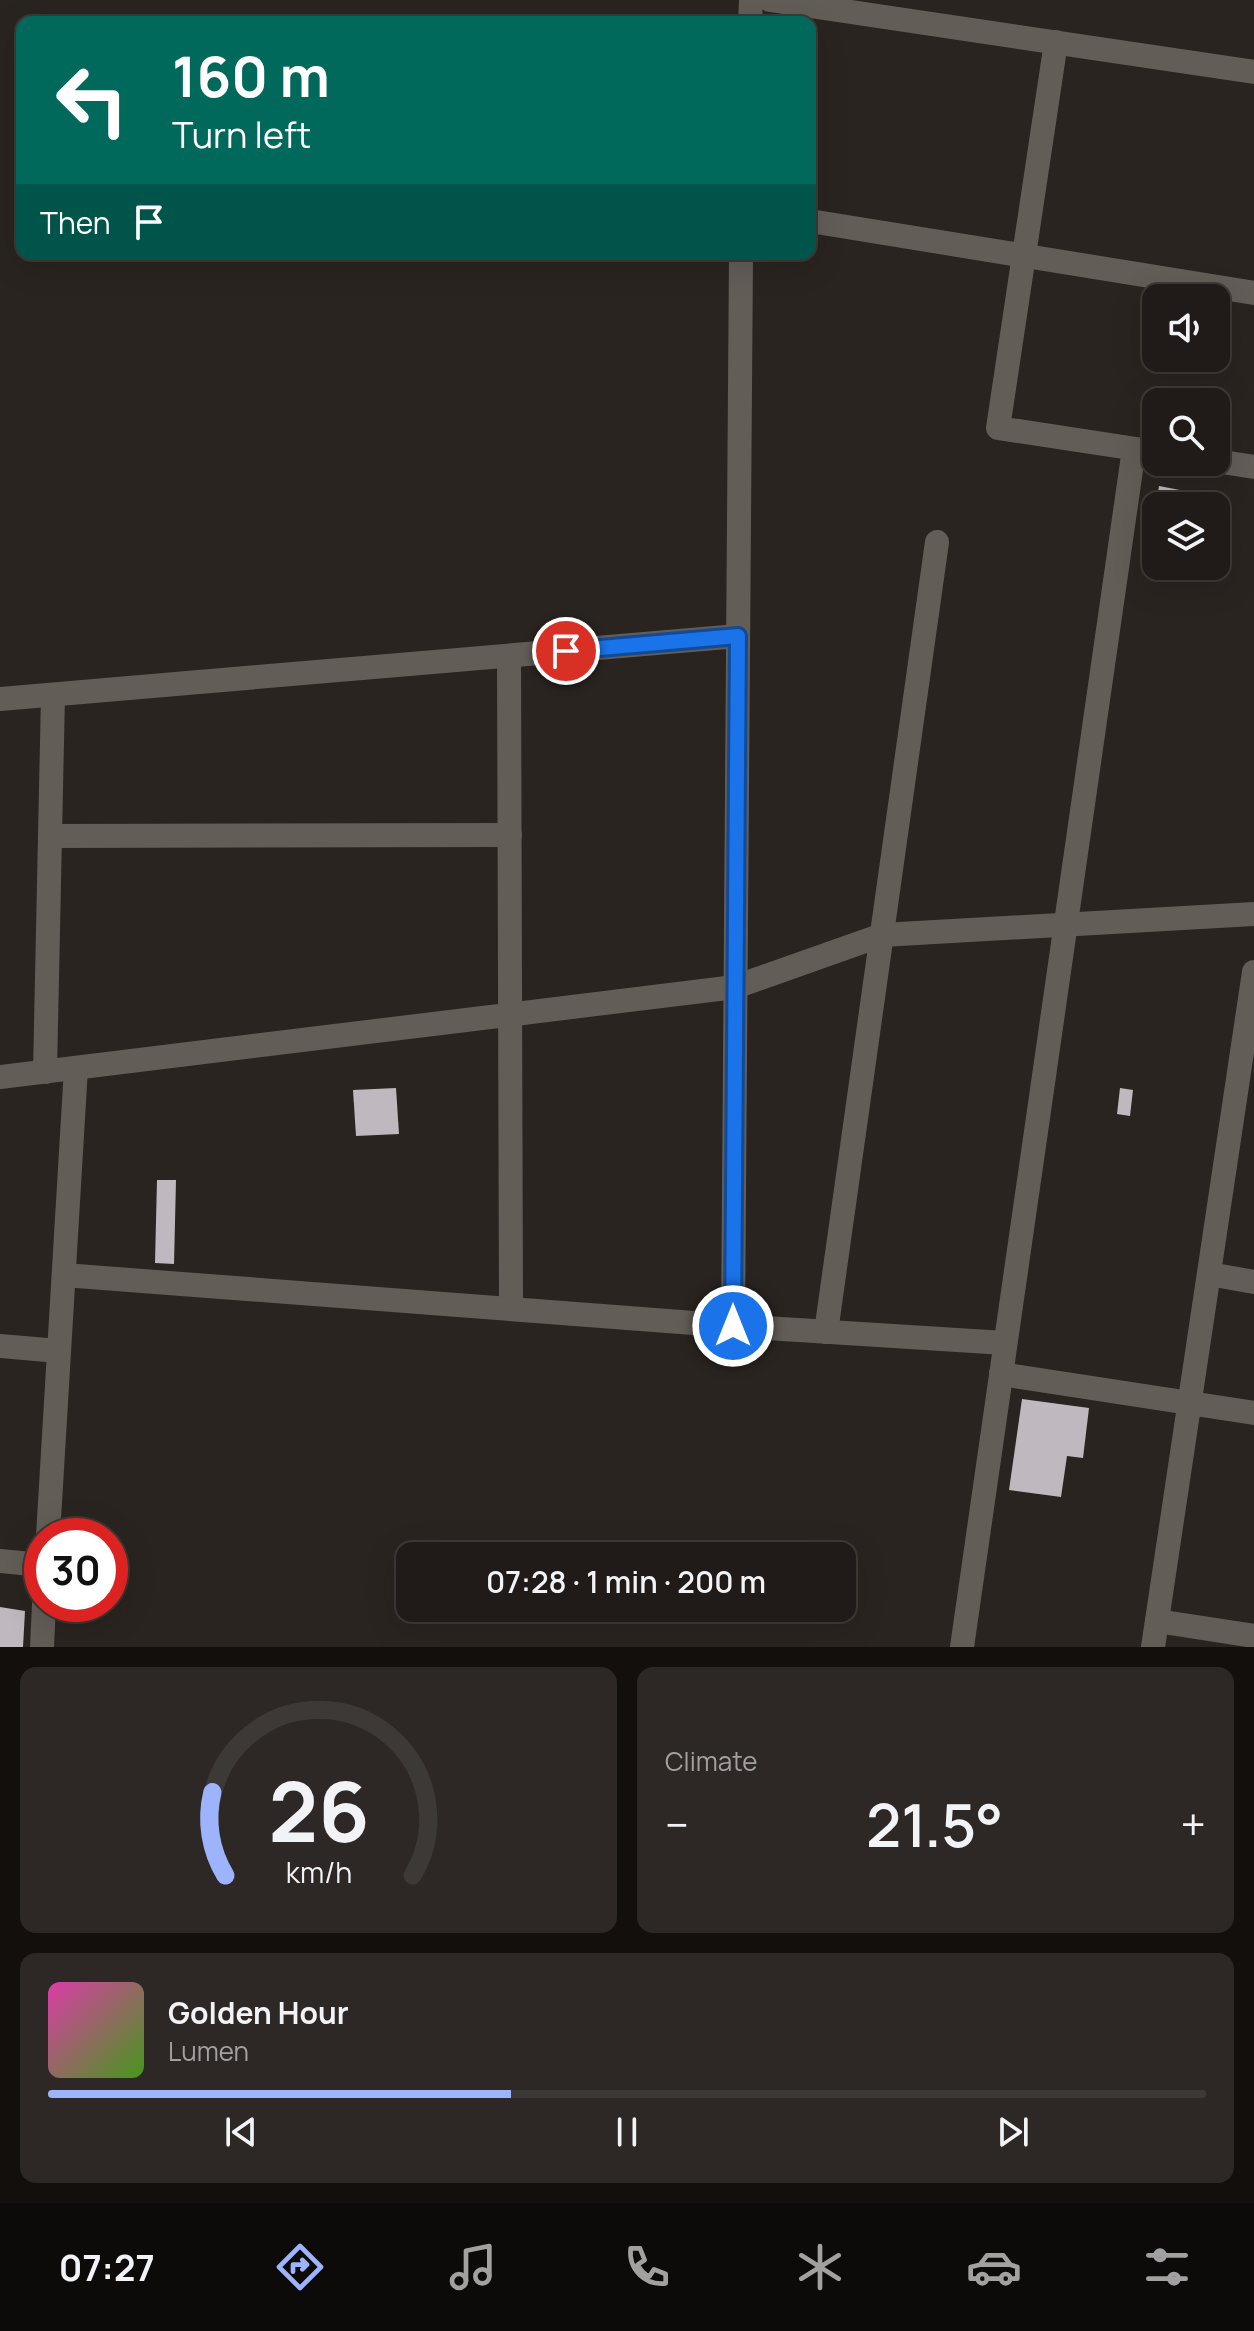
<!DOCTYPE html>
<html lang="en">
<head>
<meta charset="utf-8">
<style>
	body { margin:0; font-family:Manrope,sans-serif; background:#2d2825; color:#f1f3f6; height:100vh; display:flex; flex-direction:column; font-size:30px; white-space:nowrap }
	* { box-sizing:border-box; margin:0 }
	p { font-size:26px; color:#a2a1a2 }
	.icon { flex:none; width:44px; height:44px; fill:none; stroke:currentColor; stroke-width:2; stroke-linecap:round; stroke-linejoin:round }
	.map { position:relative; height:1647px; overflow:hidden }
	.details { display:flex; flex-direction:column; gap:20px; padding:20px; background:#120f0d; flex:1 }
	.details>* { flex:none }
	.hud { position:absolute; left:16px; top:16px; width:800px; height:244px; border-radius:16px; box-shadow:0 8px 32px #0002,0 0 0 2px #3d3937; background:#00695c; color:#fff; overflow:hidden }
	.buttons { position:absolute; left:1142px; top:284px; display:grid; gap:16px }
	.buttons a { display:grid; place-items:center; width:88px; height:88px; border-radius:16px; background:#201b18; box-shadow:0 8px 32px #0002,0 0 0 2px #3d3937; font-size:40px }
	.speed { position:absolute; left:24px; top:1518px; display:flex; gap:16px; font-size:40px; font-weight:700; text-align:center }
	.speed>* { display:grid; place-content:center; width:104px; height:104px; border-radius:50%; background:#201b18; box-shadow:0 8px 32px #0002,0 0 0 2px #3d3937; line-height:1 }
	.speed .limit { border:12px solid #d22; background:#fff; color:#111 }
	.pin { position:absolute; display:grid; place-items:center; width:68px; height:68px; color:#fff; margin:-34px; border:4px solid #fff; border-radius:50%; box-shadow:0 2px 8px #0007 }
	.me { position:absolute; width:88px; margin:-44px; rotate:0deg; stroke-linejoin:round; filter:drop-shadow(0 0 6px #0008) }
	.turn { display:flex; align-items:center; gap:28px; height:168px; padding:0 24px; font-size:36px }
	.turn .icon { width:104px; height:104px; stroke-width:2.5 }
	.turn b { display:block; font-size:56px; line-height:68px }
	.then { display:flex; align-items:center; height:76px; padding:0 24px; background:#0003; gap:16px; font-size:30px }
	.big { font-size:60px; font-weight:600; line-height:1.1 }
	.details .widget { flex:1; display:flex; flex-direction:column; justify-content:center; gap:12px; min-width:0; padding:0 28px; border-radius:16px; background:#2d2825 }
	.details .dial { align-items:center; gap:0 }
	.dial svg { height:208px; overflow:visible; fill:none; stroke:#3d3937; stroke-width:7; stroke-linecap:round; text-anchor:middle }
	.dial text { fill:#f1f3f6; stroke:none }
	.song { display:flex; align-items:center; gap:24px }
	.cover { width:96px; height:96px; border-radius:12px; background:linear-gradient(135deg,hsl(320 70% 55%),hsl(100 70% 35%)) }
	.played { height:8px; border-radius:4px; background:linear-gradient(90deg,#9db4fd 40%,#3d3937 40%) }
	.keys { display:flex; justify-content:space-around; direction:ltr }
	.heat { display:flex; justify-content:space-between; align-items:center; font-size:44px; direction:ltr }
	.details .tiles { flex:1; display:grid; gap:20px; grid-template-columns:1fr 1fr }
	.widget:last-child { grid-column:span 2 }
	.trip { position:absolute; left:396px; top:1542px; width:460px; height:80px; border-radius:16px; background:#201b18; box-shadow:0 8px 32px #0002,0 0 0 2px #3d3937; font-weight:600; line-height:80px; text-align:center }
	.tabs { display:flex; height:128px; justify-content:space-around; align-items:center; background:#0d0b0a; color:#a2a1a2 }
	.tabs .icon { width:56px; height:56px }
	.tabs .on { color:#9db4fd }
	.tabs b { font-size:36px; color:#f1f3f6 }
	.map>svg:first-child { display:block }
	.building { fill:#bfb9bf }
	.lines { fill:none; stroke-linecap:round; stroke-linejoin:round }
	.minor { stroke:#635d58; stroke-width:24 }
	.route-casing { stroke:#114b97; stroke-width:20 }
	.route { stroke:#1a73e8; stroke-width:14 }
</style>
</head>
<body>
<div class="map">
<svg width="1254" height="1647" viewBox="0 0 1254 1647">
	<rect width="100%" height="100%" fill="#2a2420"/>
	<g class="building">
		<path d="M1159 486 1185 491 1182 506H1156Z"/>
		<path d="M1154 513H1156V541L1150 539Z"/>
		<path d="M396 1088 399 1134 356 1136 353 1090Z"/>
		<path d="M1120 1088 1133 1090 1130 1116 1117 1114Z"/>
		<path d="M157 1180H176L174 1264 155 1263Z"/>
		<path d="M1022 1399 1089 1408 1083 1458 1067 1456 1061 1497 1009 1490Z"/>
		<path d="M0 1607 25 1611 23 1647H0Z"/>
	</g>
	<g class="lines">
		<g class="minor">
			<path d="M770 0 1254 72"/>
			<path d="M750 22 751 0"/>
			<path d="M1056 42 998 428 1156 452"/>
			<path d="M810 221 1254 293"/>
			<path d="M1216 461 1254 467"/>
			<path d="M509 656 511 1309"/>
			<path d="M0 699 738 636"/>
			<path d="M50 836 510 835"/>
			<path d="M45 1072 53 695"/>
			<path d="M0 1077 735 987 882 935 1254 914"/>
			<path d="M1209 1274 1254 1282"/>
			<path d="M64 1275 733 1326 1005 1343"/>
			<path d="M733 1326 741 254"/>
			<path d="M826 1332 937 542"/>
			<path d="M0 1346 59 1351"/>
			<path d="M1001 1374 1254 1413"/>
			<path d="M48 1536 76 1068"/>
			<path d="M0 1561 42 1565"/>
			<path d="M1157 1621 1254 1636"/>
			<path d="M42 1647 44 1604"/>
			<path d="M962 1647 1134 449"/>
			<path d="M1153 1647 1254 972"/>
		</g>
	</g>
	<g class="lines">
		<defs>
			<path id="route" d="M566 651 738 636 733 1326"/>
		</defs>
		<use href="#route" class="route-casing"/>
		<use href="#route" class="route"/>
	</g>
</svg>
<div class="buttons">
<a><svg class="icon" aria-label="sound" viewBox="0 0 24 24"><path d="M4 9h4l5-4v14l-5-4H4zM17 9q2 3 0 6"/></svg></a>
<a><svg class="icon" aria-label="search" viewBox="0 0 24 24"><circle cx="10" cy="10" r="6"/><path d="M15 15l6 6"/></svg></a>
<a><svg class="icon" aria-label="layers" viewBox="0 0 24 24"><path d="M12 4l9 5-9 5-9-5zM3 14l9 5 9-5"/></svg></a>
</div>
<div class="speed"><div class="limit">30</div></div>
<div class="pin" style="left:566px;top:651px;background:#d93025"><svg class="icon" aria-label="arrive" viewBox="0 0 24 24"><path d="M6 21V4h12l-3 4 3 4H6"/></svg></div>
<svg class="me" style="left:733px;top:1326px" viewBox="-20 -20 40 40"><circle r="17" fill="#1a73e8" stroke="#fff" stroke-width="3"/><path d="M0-11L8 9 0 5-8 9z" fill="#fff"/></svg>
<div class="trip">07:28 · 1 min · 200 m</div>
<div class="hud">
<div class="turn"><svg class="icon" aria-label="left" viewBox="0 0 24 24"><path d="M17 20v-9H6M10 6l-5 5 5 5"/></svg><div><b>160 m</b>Turn left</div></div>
<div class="then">Then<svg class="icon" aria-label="arrive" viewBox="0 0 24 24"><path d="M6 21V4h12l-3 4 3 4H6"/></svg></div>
</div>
</div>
<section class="details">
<div class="tiles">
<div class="widget dial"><svg viewBox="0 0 100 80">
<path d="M14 69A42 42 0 1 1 86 69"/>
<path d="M14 69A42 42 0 0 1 9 37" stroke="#9db4fd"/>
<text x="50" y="56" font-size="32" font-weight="700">26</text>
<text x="50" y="72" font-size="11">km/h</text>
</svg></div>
<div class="widget"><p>Climate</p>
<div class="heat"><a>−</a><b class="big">21.5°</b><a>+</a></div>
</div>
<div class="widget">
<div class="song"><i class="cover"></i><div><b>Golden Hour</b><p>Lumen</p></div></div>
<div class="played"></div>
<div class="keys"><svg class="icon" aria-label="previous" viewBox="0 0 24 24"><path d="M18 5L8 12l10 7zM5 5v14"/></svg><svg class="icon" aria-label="pause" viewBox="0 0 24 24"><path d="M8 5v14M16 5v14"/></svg><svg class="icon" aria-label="next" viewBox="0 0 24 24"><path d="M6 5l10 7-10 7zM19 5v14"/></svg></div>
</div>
</div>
</section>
<nav class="tabs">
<b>07:27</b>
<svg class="icon on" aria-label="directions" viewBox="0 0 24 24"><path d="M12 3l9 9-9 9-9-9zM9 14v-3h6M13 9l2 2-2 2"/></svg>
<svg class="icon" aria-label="music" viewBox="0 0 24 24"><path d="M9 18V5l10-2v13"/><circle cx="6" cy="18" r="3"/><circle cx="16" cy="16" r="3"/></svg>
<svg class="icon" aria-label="phone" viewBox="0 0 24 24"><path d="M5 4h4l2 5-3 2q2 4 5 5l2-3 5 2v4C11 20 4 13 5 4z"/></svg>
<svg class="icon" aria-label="climate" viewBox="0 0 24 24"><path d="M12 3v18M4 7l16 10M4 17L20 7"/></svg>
<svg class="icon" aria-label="car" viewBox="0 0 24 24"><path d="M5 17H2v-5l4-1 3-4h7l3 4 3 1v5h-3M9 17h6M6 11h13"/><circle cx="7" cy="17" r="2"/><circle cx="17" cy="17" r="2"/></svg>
<svg class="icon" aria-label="filters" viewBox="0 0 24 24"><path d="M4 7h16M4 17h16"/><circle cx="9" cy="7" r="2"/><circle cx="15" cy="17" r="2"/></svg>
</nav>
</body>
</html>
